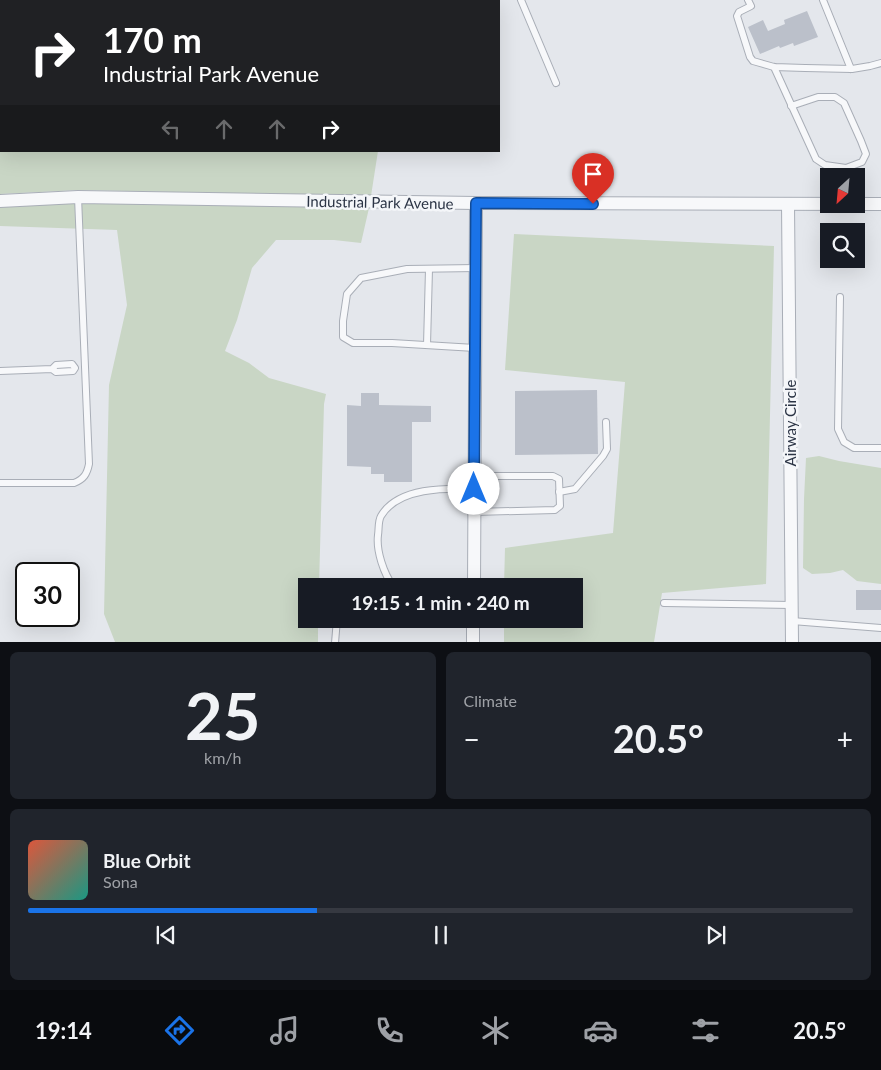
<!DOCTYPE html>
<html lang="en">
<head>
<meta charset="utf-8">
<style>
	body { margin:0; font-family:Lato,sans-serif; background:#20242c; color:#f1f3f6; height:100vh; display:flex; flex-direction:column; font-size:19px; white-space:nowrap }
	* { box-sizing:border-box; margin:0 }
	p { font-size:16px; color:#9ea1a6 }
	.icon { flex:none; width:28px; height:28px; fill:none; stroke:currentColor; stroke-width:2; stroke-linecap:round; stroke-linejoin:round }
	.map { position:relative; height:642px; overflow:hidden }
	.panel { display:flex; flex-direction:column; gap:10px; padding:10px; background:#0d0f14; flex:1 }
	.panel>* { flex:none }
	.guide { position:absolute; left:0px; top:0px; width:500px; height:152px; box-shadow:0 5px 20px #0002; background:#202124; color:#fff; overflow:hidden }
	.needle { width:32px; rotate:206deg }
	.buttons { position:absolute; left:820px; top:168px; display:grid; gap:10px }
	.buttons a { display:grid; place-items:center; width:45px; height:45px; border-radius:0px; background:#171b24; box-shadow:0 5px 20px #0002; font-size:25px }
	.speed { position:absolute; left:15px; top:562px; display:flex; gap:10px; font-size:25px; font-weight:700; text-align:center }
	.speed>* { display:grid; place-content:center; width:65px; height:65px; border-radius:50%; background:#171b24; box-shadow:0 5px 20px #0002; line-height:1 }
	.speed .limit { border:2px solid #111; border-radius:8px; background:#fff; color:#111 }
	.pin { position:absolute; display:grid; place-items:center; width:42px; height:42px; color:#fff; margin:-51px -21px; border-radius:50% 50% 50% 0; rotate:-45deg; box-shadow:0 0 5px #0007 }
	.pin .icon { rotate:45deg }
	.me { position:absolute; width:55px; margin:-28px; rotate:0deg; stroke-linejoin:round; filter:drop-shadow(0 0 4px #0008) }
	.turn { display:flex; align-items:center; gap:18px; height:105px; padding:0 20px; font-size:22px }
	.turn .icon { width:65px; height:65px; stroke-width:2.5 }
	.turn b { display:block; font-size:35px; line-height:42px }
	.lanes { display:flex; align-items:center; height:48px; padding:0 20px; background:#0003; justify-content:center; gap:25px; direction:ltr }
	.lanes .off { opacity:.35 }
	.big { font-size:38px; font-weight:700; line-height:1.1 }
	.panel .tile { flex:1; display:flex; flex-direction:column; justify-content:center; gap:8px; min-width:0; padding:0 18px; border-radius:8px; background:#20242c }
	.panel .dial { align-items:center; gap:0 }
	.dial b { font-size:65px; line-height:1 }
	.song { display:flex; align-items:center; gap:15px }
	.cover { width:60px; height:60px; border-radius:8px; background:linear-gradient(135deg,hsl(10 70% 55%),hsl(170 70% 35%)) }
	.played { height:5px; border-radius:2px; background:linear-gradient(90deg,#1a73e8 35%,#363941 35%) }
	.keys { display:flex; justify-content:space-around; direction:ltr }
	.heat { display:flex; justify-content:space-between; align-items:center; font-size:28px; direction:ltr }
	.panel .tiles { flex:1; display:grid; gap:10px; grid-template-columns:1fr 1fr }
	.tile:last-child { grid-column:span 2 }
	.trip { position:absolute; left:298px; top:578px; width:285px; height:50px; border-radius:0px; background:#171b24; box-shadow:0 5px 20px #0002; font-weight:700; line-height:50px; text-align:center }
	.dock { display:flex; height:80px; justify-content:space-around; align-items:center; background:#090b0e; color:#9ea1a6 }
	.dock .icon { width:35px; height:35px }
	.dock .selected { color:#1a73e8 }
	.dock b { font-size:22px; color:#f1f3f6 }
	.map>svg:first-child { display:block }
	.green { fill:#c9d6c5 }
	.water { fill:#9fb4cc }
	.building { fill:#bbc0ca }
	.lines { fill:none; stroke-linecap:round; stroke-linejoin:round }
	.service-casing { stroke:#a9aeb7; stroke-width:8 }
	.minor-casing { stroke:#a9aeb7; stroke-width:14 }
	.service { stroke:#f7f8fa; stroke-width:6 }
	.minor { stroke:#f7f8fa; stroke-width:12 }
	.route-casing { stroke:#114b97; stroke-width:12 }
	.route { stroke:#1a73e8; stroke-width:9 }
	.labels { text-anchor:middle; dominant-baseline:central; stroke-width:5; stroke-linejoin:round; paint-order:stroke }
	.street-label { font-size:15px; fill:#2b3445; stroke:#f4f6f9 }
</style>
</head>
<body>
<div class="map">
<svg width="881" height="643" viewBox="0 0 881 643">
	<rect width="100%" height="100%" fill="#e4e7ec"/>
	<g class="green">
		<path d="M0 0H30L32 1H1V151H378L371 196 79 190 0 194Z"/>
		<path d="M278 0H400V1H277Z"/>
		<path d="M78 203 369 208 361 243 334 240H276L252 268 237 320 225 351 249 363 269 378 326 394 324 404 319 586H306V619H318V642H115L104 614 109 385 127 305 117 230 0 226V207Z"/>
		<path d="M514 234 774 246 766 584 662 593 654 642H504V619H574V586H504L505 548 613 533 625 382 505 370Z"/>
		<path d="M819 456 839 461 881 468V584L857 581 843 570 830 573 812 574 803 568 804 499 806 458Z"/>
	</g>
	<path class="water" d="M106 0H273L272 1H107Z"/>
	<g class="building">
		<path d="M807 11 818 37 794 46 793 43 780 48 779 46 760 54 748 27 763 20 768 31 785 24 784 20Z"/>
		<path d="M597 390 598 454 515 455V391Z"/>
		<path d="M361 393H379V405L431 406V422H412V482H384V474H371V467L347 466V405L361 406Z"/>
		<rect x="856" y="590" width="25" height="20"/>
	</g>
	<g class="lines">
		<defs>
			<g id="service">
				<path d="M521 0 556 83"/>
				<path d="M748 0 751 6 739 12 737 16 750 57 753 61 774 67 805 68 852 69 870 66 881 63"/>
				<path d="M823 0 851 69"/>
				<path d="M774 67 816 159 825 165 846 168 862 162 866 154 861 141 844 103 835 97H818L791 106"/>
				<path d="M840 297 838 429 844 442 854 448H881"/>
				<path d="M427 345 429 269"/>
				<path d="M475 348 392 343H353L343 337V321L347 294 361 278 407 269 476 268"/>
				<path d="M0 371 52 369 56 372 73 371 75 368 72 364 56 365 52 369"/>
				<path d="M474 476H553L559 479 560 506 555 510 474 512"/>
				<path d="M0 483H74C84 479 87 474 89 464L78 197"/>
				<path d="M559 492 575 489 603 456 607 449 606 422"/>
				<path d="M393 586C384 574 376 551 378 535 379 529 378 521 381 516 398 487 446 488 474 489"/>
				<path d="M664 603 791 605"/>
				<path d="M792 621 881 628"/>
				<path d="M335 643 337 619"/>
			</g>
			<g id="minor">
				<path d="M0 201 78 197 476 203 881 204"/>
				<path d="M788 204 792 643"/>
				<path d="M474 586 476 203"/>
				<path d="M473 643V619"/>
			</g>
		</defs>
		<use href="#service" class="service-casing"/>
		<use href="#minor" class="minor-casing"/>
		<use href="#service" class="service"/>
		<use href="#minor" class="minor"/>
	</g>
	<g class="lines">
		<defs>
			<path id="route" d="M474 489 476 203 593 204"/>
		</defs>
		<use href="#route" class="route-casing"/>
		<use href="#route" class="route"/>
	</g>
	<g class="labels">
		<g class="street-label">
			<text transform="translate(380 202) rotate(1)">Industrial Park Avenue</text>
			<text transform="translate(790 423) rotate(-90)">Airway Circle</text>
		</g>
	</g>
</svg>
<div class="buttons">
<a><svg class="needle" viewBox="-14 -14 28 28"><path d="M0-13l5 13h-10z" fill="#e53935"/><path d="M0 13l5-13h-10z" fill="#9ea1a6"/></svg></a>
<a><svg class="icon" aria-label="search" viewBox="0 0 24 24"><circle cx="10" cy="10" r="6"/><path d="M15 15l6 6"/></svg></a>
</div>
<div class="speed"><div class="limit">30</div></div>
<div class="pin" style="left:593px;top:204px;background:#d93025"><svg class="icon" aria-label="arrive" viewBox="0 0 24 24"><path d="M6 21V4h12l-3 4 3 4H6"/></svg></div>
<svg class="me" style="left:474px;top:489px" viewBox="-20 -20 40 40"><circle r="19" fill="#fff"/><path d="M0-13L10 11 0 6-10 11z" fill="#1a73e8"/></svg>
<div class="trip">19:15 · 1 min · 240 m</div>
<div class="guide">
<div class="turn"><svg class="icon" aria-label="right" viewBox="0 0 24 24"><path d="M7 20v-9h11M14 6l5 5-5 5"/></svg><div><b>170 m</b>Industrial Park Avenue</div></div>
<div class="lanes"><svg class="icon off" aria-label="left" viewBox="0 0 24 24"><path d="M17 20v-9H6M10 6l-5 5 5 5"/></svg><svg class="icon off" aria-label="ahead" viewBox="0 0 24 24"><path d="M12 20V5M6 11l6-6 6 6"/></svg><svg class="icon off" aria-label="ahead" viewBox="0 0 24 24"><path d="M12 20V5M6 11l6-6 6 6"/></svg><svg class="icon" aria-label="right" viewBox="0 0 24 24"><path d="M7 20v-9h11M14 6l5 5-5 5"/></svg></div>
</div>
</div>
<section class="panel">
<div class="tiles">
<div class="tile dial"><b>25</b><p>km/h</p></div>
<div class="tile"><p>Climate</p>
<div class="heat"><a>−</a><b class="big">20.5°</b><a>+</a></div>
</div>
<div class="tile">
<div class="song"><i class="cover"></i><div><b>Blue Orbit</b><p>Sona</p></div></div>
<div class="played"></div>
<div class="keys"><svg class="icon" aria-label="previous" viewBox="0 0 24 24"><path d="M18 5L8 12l10 7zM5 5v14"/></svg><svg class="icon" aria-label="pause" viewBox="0 0 24 24"><path d="M8 5v14M16 5v14"/></svg><svg class="icon" aria-label="next" viewBox="0 0 24 24"><path d="M6 5l10 7-10 7zM19 5v14"/></svg></div>
</div>
</div>
</section>
<nav class="dock">
<b>19:14</b>
<svg class="icon selected" aria-label="directions" viewBox="0 0 24 24"><path d="M12 3l9 9-9 9-9-9zM9 14v-3h6M13 9l2 2-2 2"/></svg>
<svg class="icon" aria-label="music" viewBox="0 0 24 24"><path d="M9 18V5l10-2v13"/><circle cx="6" cy="18" r="3"/><circle cx="16" cy="16" r="3"/></svg>
<svg class="icon" aria-label="phone" viewBox="0 0 24 24"><path d="M5 4h4l2 5-3 2q2 4 5 5l2-3 5 2v4C11 20 4 13 5 4z"/></svg>
<svg class="icon" aria-label="climate" viewBox="0 0 24 24"><path d="M12 3v18M4 7l16 10M4 17L20 7"/></svg>
<svg class="icon" aria-label="car" viewBox="0 0 24 24"><path d="M5 17H2v-5l4-1 3-4h7l3 4 3 1v5h-3M9 17h6M6 11h13"/><circle cx="7" cy="17" r="2"/><circle cx="17" cy="17" r="2"/></svg>
<svg class="icon" aria-label="filters" viewBox="0 0 24 24"><path d="M4 7h16M4 17h16"/><circle cx="9" cy="7" r="2"/><circle cx="15" cy="17" r="2"/></svg>
<b>20.5°</b>
</nav>
</body>
</html>
